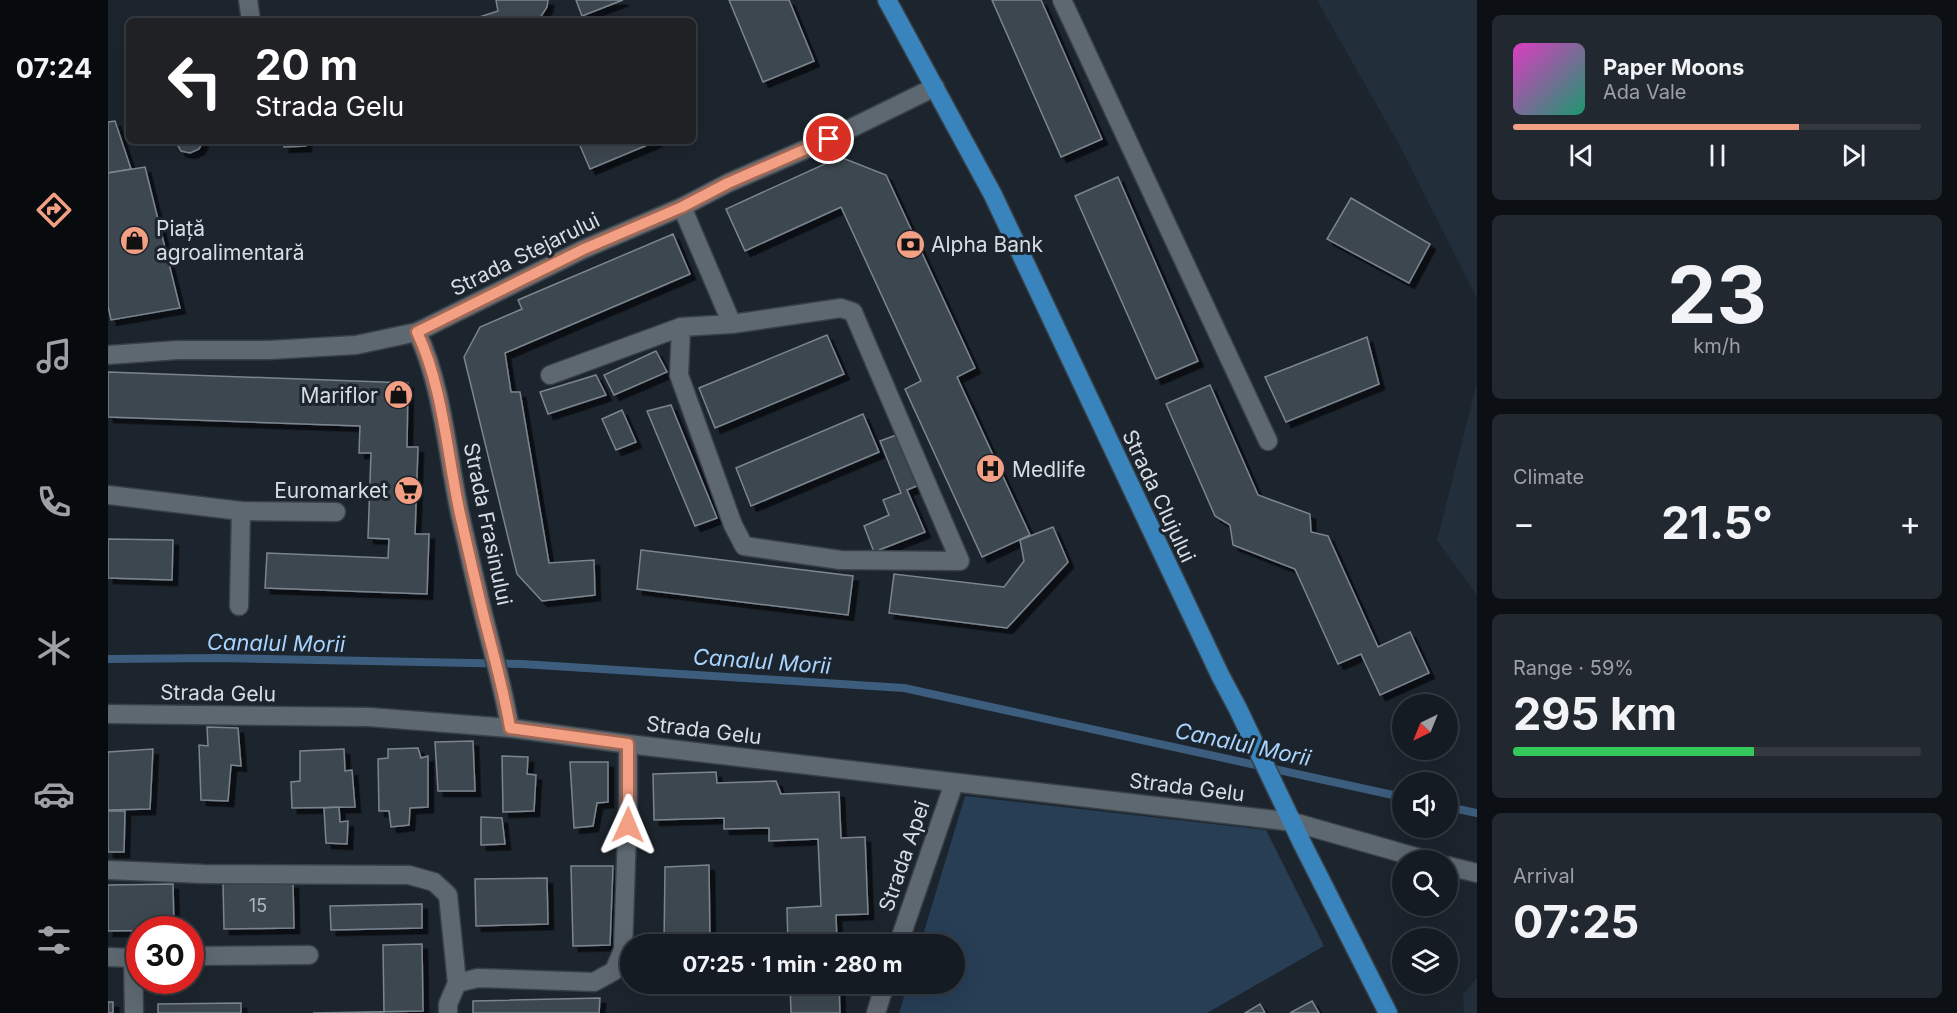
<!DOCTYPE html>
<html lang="en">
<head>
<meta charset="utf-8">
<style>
	body { margin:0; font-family:Inter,sans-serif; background:#22282f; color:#f1f3f6; height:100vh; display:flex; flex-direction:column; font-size:22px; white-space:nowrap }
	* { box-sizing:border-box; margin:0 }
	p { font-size:20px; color:#9da1a5 }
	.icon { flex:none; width:33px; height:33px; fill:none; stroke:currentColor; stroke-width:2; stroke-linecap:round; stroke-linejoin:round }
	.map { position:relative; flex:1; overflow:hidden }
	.panel { display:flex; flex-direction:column; gap:15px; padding:15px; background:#0c0f13; width:480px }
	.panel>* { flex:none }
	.guide { position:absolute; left:18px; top:18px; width:570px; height:126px; border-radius:9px; box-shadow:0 6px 24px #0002,0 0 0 2px #343940; background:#202124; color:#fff; overflow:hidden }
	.needle { width:39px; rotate:223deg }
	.tools { position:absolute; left:1284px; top:694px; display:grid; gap:12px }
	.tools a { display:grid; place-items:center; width:66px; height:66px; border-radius:50%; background:#151b22; box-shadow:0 6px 24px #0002,0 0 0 2px #343940; font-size:30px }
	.speed { position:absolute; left:18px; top:916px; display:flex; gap:12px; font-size:30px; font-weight:700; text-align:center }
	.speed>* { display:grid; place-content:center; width:78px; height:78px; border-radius:50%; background:#151b22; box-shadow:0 6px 24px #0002,0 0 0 2px #343940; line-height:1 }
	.speed .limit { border:9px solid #d22; background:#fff; color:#111 }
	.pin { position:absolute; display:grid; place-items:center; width:51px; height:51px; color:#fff; margin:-26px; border:3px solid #fff; border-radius:50%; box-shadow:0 2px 6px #0007 }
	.me { position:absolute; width:66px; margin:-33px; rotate:1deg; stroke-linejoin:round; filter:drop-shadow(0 0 4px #0008) }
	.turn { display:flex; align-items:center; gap:21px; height:126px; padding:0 30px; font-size:27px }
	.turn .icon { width:78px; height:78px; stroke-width:2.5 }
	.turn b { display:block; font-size:42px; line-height:51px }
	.big { font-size:45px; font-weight:700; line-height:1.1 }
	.panel .widget { flex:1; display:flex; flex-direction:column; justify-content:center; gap:9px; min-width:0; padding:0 21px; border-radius:9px; background:#22282f }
	.panel .dial { align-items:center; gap:0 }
	.dial b { font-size:78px; line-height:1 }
	.song { display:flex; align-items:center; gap:18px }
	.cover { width:72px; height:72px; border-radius:9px; background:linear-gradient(135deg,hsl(310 70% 55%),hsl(160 70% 35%)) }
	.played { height:6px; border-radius:3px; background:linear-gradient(90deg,#f39f84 70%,#343940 70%) }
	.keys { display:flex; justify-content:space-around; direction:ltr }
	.heat { display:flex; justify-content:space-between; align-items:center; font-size:33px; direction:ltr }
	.charge { height:9px; border-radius:4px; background:linear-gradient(90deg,#34c759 59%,#343940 0) }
	.trip { position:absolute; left:512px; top:934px; width:345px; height:60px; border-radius:30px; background:#151b22; box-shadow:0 6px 24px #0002,0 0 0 2px #343940; font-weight:700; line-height:60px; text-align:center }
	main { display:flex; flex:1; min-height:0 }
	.tabs { display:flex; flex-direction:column; width:108px; justify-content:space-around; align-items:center; background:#080b0e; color:#9da1a5 }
	.tabs .icon { width:42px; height:42px }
	.tabs .active { color:#f39f84 }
	.tabs b { font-size:27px; color:#f1f3f6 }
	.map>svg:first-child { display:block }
	.built { fill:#222f3a }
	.green { fill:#273e55 }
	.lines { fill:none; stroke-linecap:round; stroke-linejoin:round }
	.stream { stroke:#3c5d7d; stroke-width:8 }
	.building { fill:#3c464f; stroke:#7b858f; stroke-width:1.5; filter:url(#shadow) }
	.minor-casing { stroke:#384046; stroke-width:21 }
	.major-casing { stroke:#384046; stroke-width:21 }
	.minor { stroke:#5e6871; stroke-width:18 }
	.major { stroke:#3a84be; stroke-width:18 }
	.route-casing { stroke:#9e6756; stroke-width:15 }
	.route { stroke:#f39f84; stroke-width:10 }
	.labels { text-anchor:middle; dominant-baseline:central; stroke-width:6; stroke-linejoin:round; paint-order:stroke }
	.number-label { font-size:18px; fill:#b1b7be }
	.poi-label { font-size:21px; fill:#d8dde3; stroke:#1c242d; text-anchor:start }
	.street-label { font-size:21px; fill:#d8dde3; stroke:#1c242d }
	.water-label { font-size:22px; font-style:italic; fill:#a9d4ff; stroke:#1c242d }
</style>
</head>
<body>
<main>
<nav class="tabs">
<b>07:24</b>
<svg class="icon active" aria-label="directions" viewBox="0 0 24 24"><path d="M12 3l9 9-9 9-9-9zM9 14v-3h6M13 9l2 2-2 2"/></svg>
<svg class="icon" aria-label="music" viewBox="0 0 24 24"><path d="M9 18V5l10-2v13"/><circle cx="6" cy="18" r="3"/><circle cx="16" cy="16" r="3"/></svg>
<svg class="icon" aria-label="phone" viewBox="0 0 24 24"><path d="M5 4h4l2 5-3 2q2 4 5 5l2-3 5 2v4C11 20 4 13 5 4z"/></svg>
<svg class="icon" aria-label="climate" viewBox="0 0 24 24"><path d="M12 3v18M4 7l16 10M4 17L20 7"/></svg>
<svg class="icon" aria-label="car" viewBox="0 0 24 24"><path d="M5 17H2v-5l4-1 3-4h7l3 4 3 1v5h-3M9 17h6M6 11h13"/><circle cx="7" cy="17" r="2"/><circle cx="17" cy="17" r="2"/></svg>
<svg class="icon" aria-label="filters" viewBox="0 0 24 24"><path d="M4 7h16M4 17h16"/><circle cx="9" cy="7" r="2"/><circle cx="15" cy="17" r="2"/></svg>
</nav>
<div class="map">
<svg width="1369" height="1013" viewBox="0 0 1369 1013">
	<defs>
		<filter id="shadow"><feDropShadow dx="5.5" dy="5.5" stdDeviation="0" flood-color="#0009"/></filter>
	</defs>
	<rect width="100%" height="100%" fill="#1c242d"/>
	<g class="built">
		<path d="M1209 0H1369V298L1291 144Z"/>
		<path d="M1369 383V595L1329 540Z"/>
		<path d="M1369 977V1013H1356L1355 995Z"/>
	</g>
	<path class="green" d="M857 796 1158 830 1216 946 1099 1013H791L800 984H846V945H812Z"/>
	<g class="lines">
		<g class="stream">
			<path d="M0 659 110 658 414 664 796 688 1294 797"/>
			<path d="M1340 807 1369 813"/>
		</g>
	</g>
	<g class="building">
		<path d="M388 0H440L439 7 430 21H359L390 11Z"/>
		<path d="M468 0H515L474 16Z"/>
		<path d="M621 0H681L706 61 655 82Z"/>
		<path d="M884 0H933L994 139 953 157Z"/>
		<path d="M7 121 23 169 0 173V122Z"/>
		<path d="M67 141H95L91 149 82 153 73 151Z"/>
		<path d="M175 141H198V146L176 147Z"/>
		<path d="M470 141H549L482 169Z"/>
		<path d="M732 157 778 175 867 368 849 377 922 535 874 557 797 389 813 381 733 207 637 251 618 209Z"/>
		<path d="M37 167 72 308 3 320 0 306V173Z"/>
		<path d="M1010 177 1090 361 1048 379 967 196Z"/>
		<path d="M1243 198 1322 244 1301 283 1219 239Z"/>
		<path d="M565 234 582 274 397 353 403 392H412L441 563 486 560 487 595 434 601 409 574 356 357 372 327 414 309 410 300Z"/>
		<path d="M719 335 736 374 607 428 591 388Z"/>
		<path d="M1259 337 1271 384 1178 422 1157 377Z"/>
		<path d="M548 351 559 372 506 395 496 375Z"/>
		<path d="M0 372 300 383 299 447H310L307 534H321L319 594 157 588 159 553 280 558 281 539 260 538 263 453H251L252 426 0 417Z"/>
		<path d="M488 375 498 395 440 414 432 392Z"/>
		<path d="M1102 385 1150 495 1202 514 1203 532 1220 536 1270 647 1302 632 1321 673 1272 695 1253 654 1230 664 1187 569 1125 545 1122 525 1107 516 1058 404Z"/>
		<path d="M563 405 609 518 587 526 539 411Z"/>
		<path d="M514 410 528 442 508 450 494 419Z"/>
		<path d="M755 414 771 452 643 506 628 468Z"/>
		<path d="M791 434 811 485 799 490 817 532 766 552 756 526 781 515 775 500 793 493 772 441Z"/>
		<path d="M945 527 960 562 899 628 781 613 786 574 896 587 916 561 912 540Z"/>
		<path d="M0 539 65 540 64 580 0 578Z"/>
		<path d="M533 550 745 576 740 615 529 589Z"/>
		<path d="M99 727 130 728 133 766 123 765 120 801 93 800 91 745 100 746Z"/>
		<path d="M365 741 367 791H330L327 742Z"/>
		<path d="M310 748 313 758 320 756V807L302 808 301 825 283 827 281 811H271L270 759 280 758V749Z"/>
		<path d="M45 749 42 809 0 810V752Z"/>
		<path d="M236 749 237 771 244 770 247 807 184 808 183 782 192 781V751Z"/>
		<path d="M394 756 420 757 419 774 428 775 426 811 395 812Z"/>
		<path d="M462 762H500V802L489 803 485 826 466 828Z"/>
		<path d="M608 772 609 783 668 781 673 794 731 792 733 838 757 837 760 914 728 915 729 945H680L679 908 713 906 710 839 661 841V828L616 829V818L546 820 545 774Z"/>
		<path d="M231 807 232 822 240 821 239 844 218 843 216 808Z"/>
		<path d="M0 811H17L16 852H0Z"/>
		<path d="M373 817 394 818 397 844 373 845Z"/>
		<path d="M601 865 602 945H556L557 867Z"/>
		<path d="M463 866H505L502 945 465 946Z"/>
		<path d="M439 878 440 924 368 926 367 879Z"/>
		<path d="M115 883H185L186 928 116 929Z"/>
		<path d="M65 884 66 930 0 931V885Z"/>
		<path d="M314 904V928L223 930 222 906Z"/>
		<path d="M314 944 315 1011 205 1013 276 1012 275 945Z"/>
		<rect x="559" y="984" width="44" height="2"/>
		<path d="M682 984H731L732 1013H683Z"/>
		<path d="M492 998 491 1013H365V1001Z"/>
		<path d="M1204 1001 1211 1013H1182Z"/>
		<rect x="0" y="1002" width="5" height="11"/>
		<path d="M133 1003V1013H50V1004Z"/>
		<path d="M1152 1004 1157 1013H1137Z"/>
	</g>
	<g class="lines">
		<defs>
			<g id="minor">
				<path d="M140 0 143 21"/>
				<path d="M954 0 1160 441"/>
				<path d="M574 207 624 324 573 327 571 375 625 525 636 546 732 560 852 561 745 312 733 308 624 324"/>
				<path d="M309 332C335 387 339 454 352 514 360 549 368 585 377 621 386 657 396 691 402 728"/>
				<path d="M0 355 70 350H161L248 345 309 332 476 249 574 207 620 183 721 139 827 87"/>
				<path d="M442 375 573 327"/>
				<path d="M0 495 133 511 228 512"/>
				<path d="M131 606 133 511"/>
				<path d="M0 714 261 717 402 728 520 744 1185 822 1322 861"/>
				<path d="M1340 866 1369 873"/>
				<path d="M0 870 96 874 301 875 326 882 340 895 349 983"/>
				<path d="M790 945 846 783"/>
				<path d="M82 956 201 955"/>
				<path d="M0 957 25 958 26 1013"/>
				<path d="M340 1013V1004L349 983 370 978 486 982 506 971 515 950 520 802V744"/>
				<path d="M768 1013 777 984"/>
			</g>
			<path id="major" d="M779 0 885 195 1112 675 1130 709 1195 845 1280 1013"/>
		</defs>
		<use href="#minor" class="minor-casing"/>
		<use href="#major" class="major-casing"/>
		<use href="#minor" class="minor"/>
		<use href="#major" class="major"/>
	</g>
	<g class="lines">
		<defs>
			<path id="route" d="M520 825V744L402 728C396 691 386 657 377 621 368 585 360 549 352 514 339 454 335 387 309 332L476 249 574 207 620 183 721 139"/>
		</defs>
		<use href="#route" class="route-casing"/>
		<use href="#route" class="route"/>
	</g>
	<defs>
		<symbol id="shop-disc" viewBox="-11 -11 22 22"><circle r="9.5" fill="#f39f84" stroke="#1c242d"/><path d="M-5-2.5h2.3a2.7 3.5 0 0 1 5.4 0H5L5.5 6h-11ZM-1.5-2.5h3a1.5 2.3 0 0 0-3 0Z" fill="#111"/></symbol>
		<symbol id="bank-disc" viewBox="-11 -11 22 22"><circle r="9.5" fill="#f39f84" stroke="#1c242d"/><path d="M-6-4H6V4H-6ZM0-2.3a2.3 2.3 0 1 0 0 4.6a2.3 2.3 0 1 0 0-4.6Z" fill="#111"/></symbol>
		<symbol id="hospital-disc" viewBox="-11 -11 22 22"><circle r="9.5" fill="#f39f84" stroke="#1c242d"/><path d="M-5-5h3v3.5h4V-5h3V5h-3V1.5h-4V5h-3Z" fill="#111"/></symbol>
		<symbol id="supermarket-disc" viewBox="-11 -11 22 22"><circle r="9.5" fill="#f39f84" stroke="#1c242d"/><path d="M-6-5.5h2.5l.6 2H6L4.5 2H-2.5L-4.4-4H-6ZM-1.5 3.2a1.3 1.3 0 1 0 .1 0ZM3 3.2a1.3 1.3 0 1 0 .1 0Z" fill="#111"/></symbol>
	</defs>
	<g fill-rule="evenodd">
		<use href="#shop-disc" x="10" y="224" width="33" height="33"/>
		<use href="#bank-disc" x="786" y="228" width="33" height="33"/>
		<use href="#shop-disc" x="274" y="378" width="33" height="33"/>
		<use href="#hospital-disc" x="866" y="452" width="33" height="33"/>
		<use href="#supermarket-disc" x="284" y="474" width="33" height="33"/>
	</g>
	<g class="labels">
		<g class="number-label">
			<text x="150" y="905">15</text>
		</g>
		<g class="poi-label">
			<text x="48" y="228">Piață<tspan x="48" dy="24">agroalimentară</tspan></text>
			<text x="823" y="244">Alpha Bank</text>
			<text x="270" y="395" text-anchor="end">Mariflor</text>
			<text x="904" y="469">Medlife</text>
			<text x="280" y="490" text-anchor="end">Euromarket</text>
		</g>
		<g class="street-label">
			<text transform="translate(417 254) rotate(-26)">Strada Stejarului</text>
			<text transform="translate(1051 496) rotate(65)">Strada Clujului</text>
			<text transform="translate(380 524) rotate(78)">Strada Frasinului</text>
			<text transform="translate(110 693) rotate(1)">Strada Gelu</text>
			<text transform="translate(596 730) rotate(7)">Strada Gelu</text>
			<text transform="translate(1079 787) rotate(7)">Strada Gelu</text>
			<text transform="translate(796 856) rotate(-71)">Strada Apei</text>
		</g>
		<g class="water-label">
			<text transform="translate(168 643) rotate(1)">Canalul Morii</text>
			<text transform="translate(654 661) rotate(4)">Canalul Morii</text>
			<text transform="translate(1135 744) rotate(12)">Canalul Morii</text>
		</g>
	</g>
</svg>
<div class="tools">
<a><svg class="needle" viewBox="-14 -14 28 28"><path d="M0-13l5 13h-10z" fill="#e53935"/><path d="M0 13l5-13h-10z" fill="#9da1a5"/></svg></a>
<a><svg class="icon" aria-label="sound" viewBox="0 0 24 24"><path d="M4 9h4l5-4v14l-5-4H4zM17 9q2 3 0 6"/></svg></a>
<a><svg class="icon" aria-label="search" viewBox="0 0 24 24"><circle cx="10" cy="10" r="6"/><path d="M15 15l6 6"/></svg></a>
<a><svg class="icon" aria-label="layers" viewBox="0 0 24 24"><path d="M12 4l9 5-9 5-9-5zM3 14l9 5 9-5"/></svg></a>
</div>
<div class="speed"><div class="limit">30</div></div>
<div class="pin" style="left:721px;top:139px;background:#d93025"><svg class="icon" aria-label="arrive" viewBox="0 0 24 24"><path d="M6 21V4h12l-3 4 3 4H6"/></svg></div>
<svg class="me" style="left:520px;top:825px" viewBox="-20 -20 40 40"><path d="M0-17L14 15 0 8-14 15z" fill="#f39f84" stroke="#fff" stroke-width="4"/></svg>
<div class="trip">07:25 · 1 min · 280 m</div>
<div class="guide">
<div class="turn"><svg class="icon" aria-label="left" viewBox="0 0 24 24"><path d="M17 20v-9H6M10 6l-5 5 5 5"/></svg><div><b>20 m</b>Strada Gelu</div></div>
</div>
</div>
<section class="panel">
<div class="widget">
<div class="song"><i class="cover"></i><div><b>Paper Moons</b><p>Ada Vale</p></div></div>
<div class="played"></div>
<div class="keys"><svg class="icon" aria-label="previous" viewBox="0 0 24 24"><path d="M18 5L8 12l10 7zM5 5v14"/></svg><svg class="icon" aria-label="pause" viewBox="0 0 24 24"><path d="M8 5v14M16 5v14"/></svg><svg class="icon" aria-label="next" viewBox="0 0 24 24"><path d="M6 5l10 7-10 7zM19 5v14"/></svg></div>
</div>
<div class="widget dial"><b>23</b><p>km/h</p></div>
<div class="widget"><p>Climate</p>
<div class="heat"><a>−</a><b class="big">21.5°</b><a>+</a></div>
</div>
<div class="widget"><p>Range · 59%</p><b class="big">295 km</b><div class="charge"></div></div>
<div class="widget"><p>Arrival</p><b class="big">07:25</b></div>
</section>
</main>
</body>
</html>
